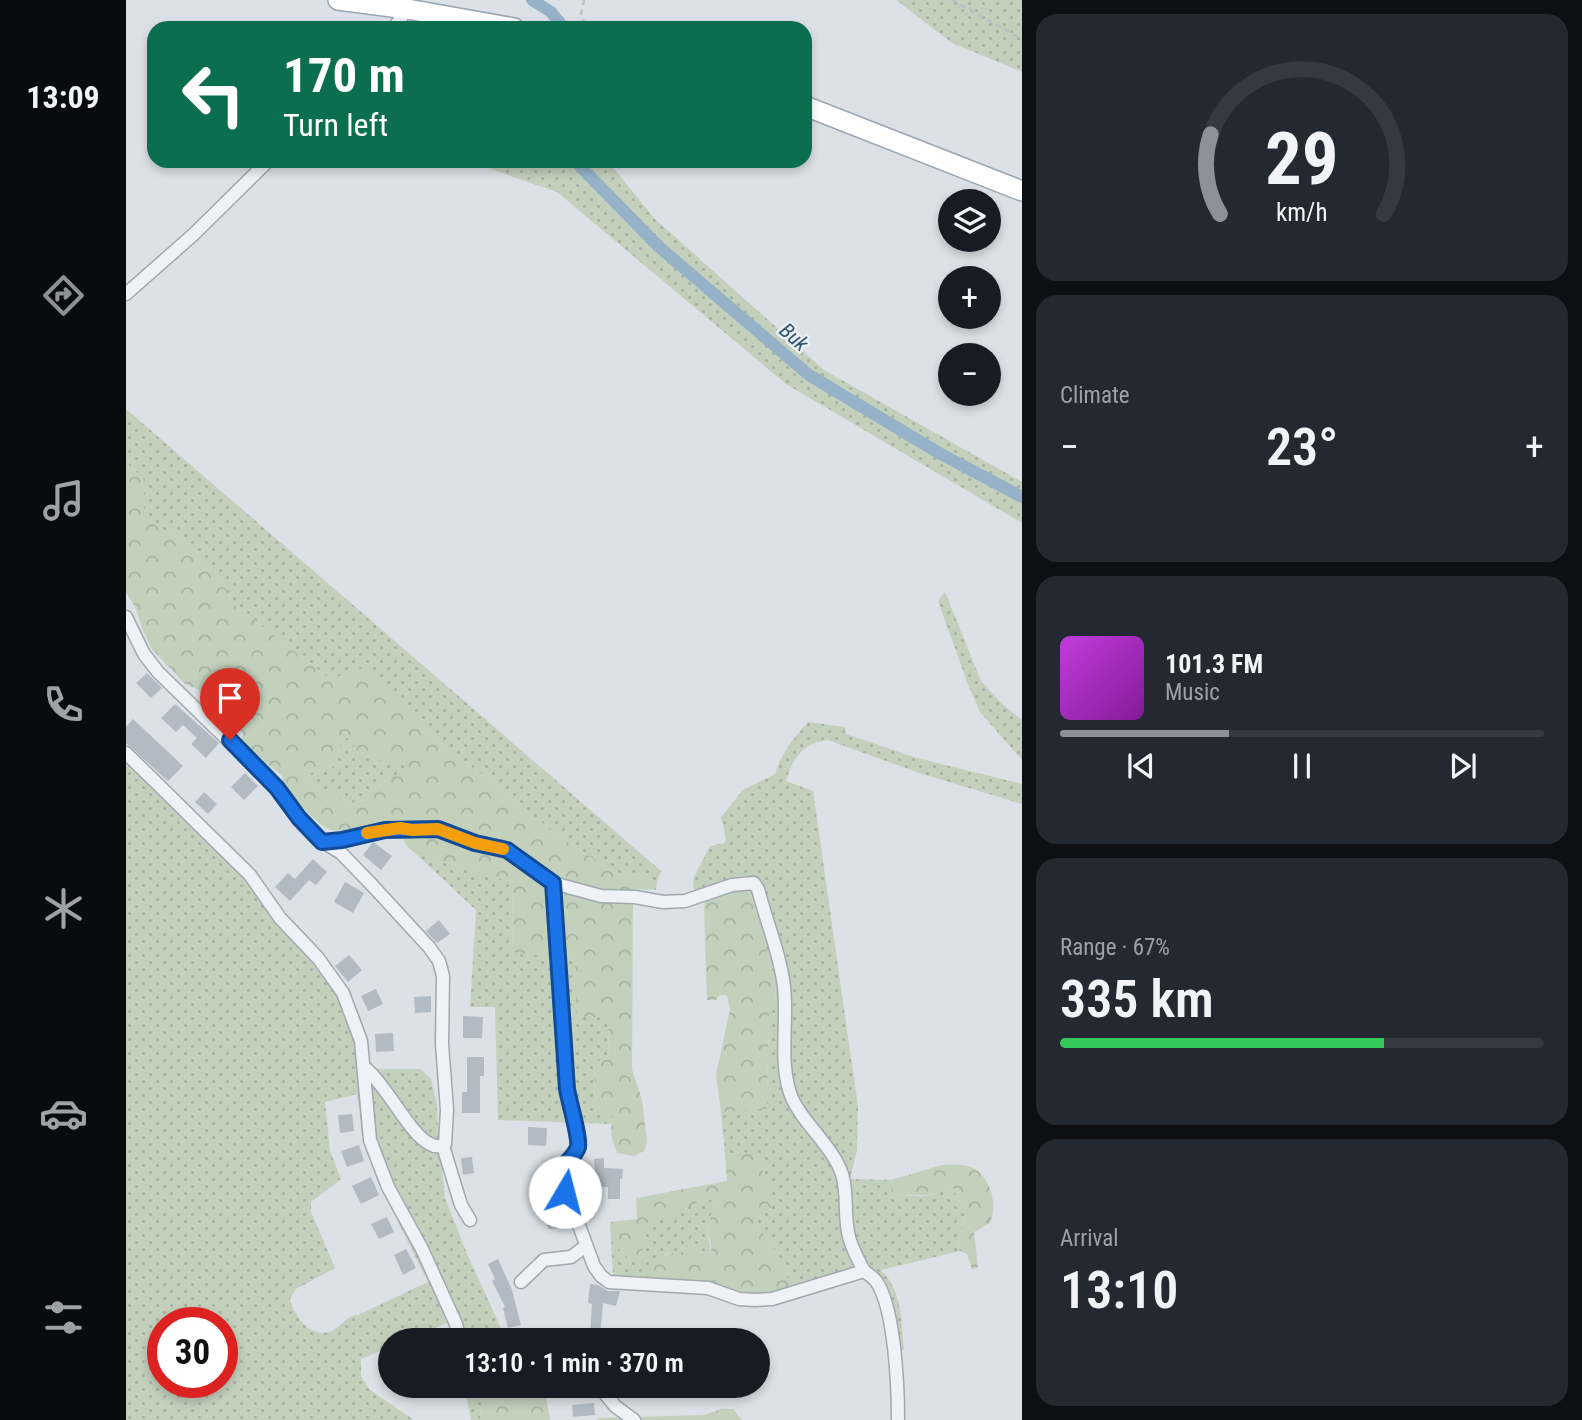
<!DOCTYPE html>
<html lang="en">
<head>
<meta charset="utf-8">
<style>
	body { margin:0; font-family:"Roboto Condensed",sans-serif; background:#242831; color:#f1f3f6; height:100vh; display:flex; flex-direction:column; font-size:26px; white-space:nowrap }
	* { box-sizing:border-box; margin:0 }
	p { font-size:23px; color:#9ea1a6 }
	.icon { flex:none; width:38px; height:38px; fill:none; stroke:currentColor; stroke-width:2; stroke-linecap:round; stroke-linejoin:round }
	.map { position:relative; flex:1; overflow:hidden }
	.sheet { display:flex; flex-direction:column; gap:14px; padding:14px; background:#0d0f14; width:560px }
	.sheet>* { flex:none }
	.hud { position:absolute; left:21px; top:21px; width:665px; height:147px; border-radius:21px; box-shadow:0 4px 10px #0003; background:#0b6e4f; color:#fff; overflow:hidden }
	.tools { position:absolute; left:812px; top:189px; display:grid; gap:14px }
	.tools a { display:grid; place-items:center; width:63px; height:63px; border-radius:50%; background:#171b24; box-shadow:0 4px 10px #0003; font-size:35px }
	.speed { position:absolute; left:21px; top:1307px; display:flex; gap:14px; font-size:35px; font-weight:700; text-align:center }
	.speed>* { display:grid; place-content:center; width:91px; height:91px; border-radius:50%; background:#171b24; box-shadow:0 4px 10px #0003; line-height:1 }
	.speed .limit { border:10px solid #d22; background:#fff; color:#111 }
	.pin { position:absolute; display:grid; place-items:center; width:60px; height:60px; color:#fff; margin:-72px -30px; border-radius:50% 50% 50% 0; rotate:-45deg; box-shadow:0 0 7px #0007 }
	.pin .icon { rotate:45deg }
	.me { position:absolute; width:77px; margin:-38px; rotate:8deg; stroke-linejoin:round; filter:drop-shadow(0 0 5px #0008) }
	.turn { display:flex; align-items:center; gap:24px; height:147px; padding:0 21px; font-size:32px }
	.turn .icon { width:91px; height:91px; stroke-width:2.5 }
	.turn b { display:block; font-size:49px; line-height:60px }
	.big { font-size:52px; font-weight:600; line-height:1.1 }
	.sheet .card { flex:1; display:flex; flex-direction:column; justify-content:center; gap:10px; min-width:0; padding:0 24px; border-radius:21px; background:#242831 }
	.sheet .dial { align-items:center; gap:0 }
	.dial svg { height:182px; overflow:visible; fill:none; stroke:#363941; stroke-width:7; stroke-linecap:round; text-anchor:middle }
	.dial text { fill:#f1f3f6; stroke:none }
	.song { display:flex; align-items:center; gap:21px }
	.cover { width:84px; height:84px; border-radius:10px; background:linear-gradient(135deg,hsl(290 70% 55%),hsl(290 70% 35%)) }
	.played { height:7px; border-radius:4px; background:linear-gradient(90deg,#8c9099 35%,#363941 35%) }
	.keys { display:flex; justify-content:space-around; direction:ltr }
	.heat { display:flex; justify-content:space-between; align-items:center; font-size:38px; direction:ltr }
	.charge { height:10px; border-radius:5px; background:linear-gradient(90deg,#34c759 67%,#363941 0) }
	.trip { position:absolute; left:252px; top:1328px; width:392px; height:70px; border-radius:35px; background:#171b24; box-shadow:0 4px 10px #0003; font-weight:600; line-height:70px; text-align:center }
	main { display:flex; flex:1; min-height:0 }
	.tab-bar { display:flex; flex-direction:column; width:126px; justify-content:space-around; align-items:center; background:#090b0e; color:#9ea1a6 }
	.tab-bar .icon { width:49px; height:49px }
	.tab-bar .selected { color:#8c9099 }
	.tab-bar b { font-size:32px; color:#f1f3f6 }
	.map>svg:first-child { display:block }
	.grass { fill:url(#grass-dots); fill-rule:evenodd }
	.forest { fill:url(#forest-crowns); fill-rule:evenodd }
	.lines { fill:none; stroke-linecap:round; stroke-linejoin:round }
	.canal { stroke:#95b2c8; stroke-width:12 }
	.building { fill:#b2bac3 }
	.minor-casing { stroke:#a1a8b0; stroke-width:15 }
	.primary-casing { stroke:#9aa6b2; stroke-width:22 }
	.path { stroke:#babfc5; stroke-width:2.5; stroke-dasharray:5 5; stroke-linecap:butt }
	.minor { stroke:#eef1f5; stroke-width:12 }
	.primary { stroke:#fff; stroke-width:19 }
	.route-casing { stroke:#114b97; stroke-width:18 }
	.route { stroke:#1a73e8; stroke-width:12 }
	.slow { stroke:#f59e0b; stroke-width:12 }
	.labels { text-anchor:middle; dominant-baseline:central; stroke-width:5; stroke-linejoin:round; paint-order:stroke }
	.water-label { font-size:21px; font-style:italic; fill:#2e5371; stroke:#eaeff4 }
</style>
</head>
<body>
<main>
<nav class="tab-bar">
<b>13:09</b>
<svg class="icon selected" aria-label="directions" viewBox="0 0 24 24"><path d="M12 3l9 9-9 9-9-9zM9 14v-3h6M13 9l2 2-2 2"/></svg>
<svg class="icon" aria-label="music" viewBox="0 0 24 24"><path d="M9 18V5l10-2v13"/><circle cx="6" cy="18" r="3"/><circle cx="16" cy="16" r="3"/></svg>
<svg class="icon" aria-label="phone" viewBox="0 0 24 24"><path d="M5 4h4l2 5-3 2q2 4 5 5l2-3 5 2v4C11 20 4 13 5 4z"/></svg>
<svg class="icon" aria-label="climate" viewBox="0 0 24 24"><path d="M12 3v18M4 7l16 10M4 17L20 7"/></svg>
<svg class="icon" aria-label="car" viewBox="0 0 24 24"><path d="M5 17H2v-5l4-1 3-4h7l3 4 3 1v5h-3M9 17h6M6 11h13"/><circle cx="7" cy="17" r="2"/><circle cx="17" cy="17" r="2"/></svg>
<svg class="icon" aria-label="filters" viewBox="0 0 24 24"><path d="M4 7h16M4 17h16"/><circle cx="9" cy="7" r="2"/><circle cx="15" cy="17" r="2"/></svg>
</nav>
<div class="map">
<svg width="896" height="1420" viewBox="0 0 896 1420">
	<defs>
		<pattern id="grass-dots" width="8" height="8" patternUnits="userSpaceOnUse" patternTransform="scale(1.75)"><rect width="8" height="8" fill="#c3d0bc"/><path d="M2 2h.1M6 6h.1" fill="none" stroke="#a7b3a2" stroke-width="1.8" stroke-linecap="round"/></pattern>
		<pattern id="forest-crowns" width="20" height="18" patternUnits="userSpaceOnUse" patternTransform="scale(1.75)"><rect width="20" height="18" fill="#c3d0bc"/><path d="M2 6a3 3 0 1 1 6 0M12 15a3 3 0 1 1 6 0" fill="none" stroke="#a7b3a2"/></pattern>
	</defs>
	<rect width="100%" height="100%" fill="#dbe1e6"/>
	<g class="grass">
		<path d="M770 0H896V72L826 43Z"/>
		<path d="M342 161H387L395 164 398 161H482L529 219 698 370 896 482V523L660 384 431 192Z"/>
		<path d="M0 409 535 871 531 881 488 872 430 834 307 736 237 669 204 679 106 603 96 579 56 538 32 528 18 509V480L0 462Z"/>
		<path d="M819 592 855 681 876 704 896 720V760L854 712 843 687 812 601Z"/>
		<path d="M682 722 719 727 720 734 791 758 896 784V804L793 773 702 740C677 742 667 758 660 781L687 791 732 1107 731 1150 724 1179 765 1180 767 1194C778 1195 793 1198 804 1195 813 1192 818 1189 827 1188L832 1199 840 1211 832 1245 834 1251 755 1270C777 1292 775 1321 778 1350H772L763 1300 728 1258V1265L717 1273 677 1285 676 1280 662 1279 647 1247 630 1224 636 1212 645 1209 642 1186 615 1152 599 1154 595 1112 641 1108 643 1010 650 997 648 978 627 898 620 891 625 877 616 876 568 891 567 879 584 846 598 843 600 838 595 817 617 790 649 774C655 753 668 738 682 722Z"/>
		<path d="M223 738C234 760 255 761 277 760L282 771 261 780 234 801 226 803 186 784 183 780 186 771 203 770 208 765 216 739Z"/>
		<path d="M0 759 120 876 188 959 214 996 232 1041 233 1069H295L305 1079 311 1104 312 1133 319 1198 342 1256 373 1324 377 1340H327L321 1323 280 1340H264V1347L235 1359V1376L243 1389 288 1420H0ZM231 1094 237 1138 251 1180 302 1282 232 1315C220 1315 214 1329 203 1332 183 1338 168 1315 164 1299L170 1289 209 1268 185 1212V1202L215 1179 204 1151 199 1102ZM37 1323H96V1382H37Z"/>
		<path d="M290 854 387 882 386 951 449 960 452 1016 482 1017 483 1059 468 1062 469 1103 486 1116 485 1124 372 1120 369 1007H344L350 910Z"/>
		<path d="M582 1198 589 1203 581 1230 585 1253 580 1255 574 1253 560 1227 564 1251 539 1254 525 1281H514V1276H487L485 1241 505 1261 516 1257 518 1225C528 1217 539 1217 550 1213 561 1209 570 1202 582 1198Z"/>
		<path d="M338 1386H366L355 1404 354 1420H345Z"/>
	</g>
	<g class="forest">
		<path d="M0 462 18 480V509L32 528 56 538 96 579 106 603 204 679 237 668 307 736 430 834 488 872 531 881 530 890 507 889 506 1069 516 1100 521 1142 518 1151 508 1156 491 1153 485 1135 486 1116 469 1104 468 1062 483 1059 482 1018 451 1016 449 960 386 952 387 882 290 854 280 845 271 822 252 823 217 831 205 830 194 824 178 809 158 786 156 776 115 741 117 733 80 693 59 684 26 649 16 628 10 609 0 592ZM222 738C236 764 251 762 277 760L281 770 261 780 234 801 226 803 186 784 183 780 186 771 203 770 208 765 216 739Z"/>
		<path d="M609 891H620L627 898 648 978 650 997 643 1011 641 1109 595 1112 590 1075 604 1009 601 995H594L590 1000H581L578 908 579 901Z"/>
		<path d="M615 1152 624 1153 637 1166V1177L646 1189 645 1209 636 1212 630 1224 647 1247 662 1278 676 1280 677 1285 652 1292 621 1296 525 1281C525 1253 540 1254 563 1251L555 1238V1231L561 1227 574 1253 580 1255 585 1253V1244L581 1230 589 1203 582 1198C570 1202 561 1209 551 1213 539 1217 529 1217 519 1225L516 1258 510 1262 505 1261 485 1241 484 1222 511 1219 510 1198 601 1181 599 1154Z"/>
		<path d="M816 1165C825 1165 837 1164 845 1167 865 1176 872 1205 864 1223L848 1232 852 1268 846 1269 841 1254 834 1251 832 1245 840 1211 832 1199 827 1188C817 1189 810 1194 801 1195 789 1196 777 1195 766 1194L765 1180Z"/>
		<path d="M366 1386H412V1398L420 1397 424 1420H354L355 1404Z"/>
		<path d="M595 1409H607L616 1420H471L473 1418 578 1415Z"/>
	</g>
	<g class="lines">
		<g class="canal">
			<path d="M406 0 425 12 438 28"/>
			<path d="M449 161 532 246 683 375 813 453 896 497"/>
		</g>
	</g>
	<g class="building">
		<path d="M21 673 36 688 25 698 10 683Z"/>
		<path d="M49 704 93 743 80 758 65 744 71 738 57 725 50 732 35 718Z"/>
		<path d="M7 719 57 766 42 781 0 743V727Z"/>
		<path d="M119 773 132 786 118 800 105 787Z"/>
		<path d="M78 792 91 804 82 814 69 802Z"/>
		<path d="M247 842 266 856 255 870 237 855Z"/>
		<path d="M187 859 201 872 190 885 183 880 164 901 149 887 162 873 169 879Z"/>
		<path d="M219 882 238 893 227 913 208 902Z"/>
		<path d="M313 920 324 934 311 943 300 931Z"/>
		<path d="M223 955 236 970 222 982 209 966Z"/>
		<path d="M250 989 257 1004 242 1011 235 996Z"/>
		<path d="M305 996V1012L289 1013 288 997Z"/>
		<path d="M337 1016 357 1017 356 1038H337Z"/>
		<path d="M267 1033 268 1051 250 1052 249 1034Z"/>
		<path d="M341 1057H358V1076H354V1113H336V1092H341Z"/>
		<path d="M226 1114 228 1131 214 1133 212 1115Z"/>
		<path d="M402 1127 421 1128 420 1146 402 1145Z"/>
		<path d="M233 1145 238 1161 221 1167 215 1151Z"/>
		<path d="M346 1157 348 1173 337 1175 335 1158Z"/>
		<path d="M478 1158V1168L497 1169 496 1179H494V1199H482V1187H470L468 1159Z"/>
		<path d="M245 1177 253 1195 235 1204 226 1186Z"/>
		<path d="M430 1193 434 1228 422 1229 419 1194Z"/>
		<path d="M261 1217 268 1232 253 1239 245 1224Z"/>
		<path d="M280 1249 290 1268 277 1275 268 1255Z"/>
		<path d="M372 1259 386 1290 395 1325 382 1328 377 1308 379 1307 366 1281 369 1279 362 1264Z"/>
		<path d="M464 1284 472 1285 482 1291H494L490 1306 477 1303 474 1336H464L466 1304 462 1303Z"/>
		<path d="M468 1403 469 1415 447 1417 446 1405Z"/>
	</g>
	<g class="lines">
		<defs>
			<g id="minor">
				<path d="M268 28 281 9"/>
				<path d="M0 294 68 234 142 161"/>
				<path d="M0 617 18 654 32 672 151 788 173 818 196 842 216 840 259 830 312 829 349 843 381 851 427 883 441 1089 452 1146 438 1166 437 1182 468 1266 475 1276 483 1282 582 1288 613 1299 629 1300 646 1299 738 1271C742 1274 747 1277 750 1281 769 1308 772 1387 772 1420"/>
				<path d="M0 753 124 875 154 918 192 958 217 993 235 1041 244 1140 262 1187 296 1249 330 1324 334 1340"/>
				<path d="M197 842 215 853 246 885 303 947 313 961 317 976 316 1044 321 1110 319 1144C314 1147 309 1147 304 1144 283 1134 261 1085 238 1067"/>
				<path d="M427 883 475 896 509 897 537 902 559 901 606 885 628 883 632 889C640 921 654 953 658 987 662 1021 653 1059 664 1093 673 1120 707 1146 716 1174 722 1193 718 1212 722 1232 724 1246 732 1259 738 1271"/>
				<path d="M317 1146 335 1205 344 1220"/>
				<path d="M395 1282 418 1260 445 1257 460 1246"/>
				<path d="M346 1386V1387"/>
				<path d="M473 1386 489 1406 508 1420"/>
			</g>
			<g id="primary">
				<path d="M212 0 281 9 388 28"/>
				<path d="M679 106 896 191"/>
			</g>
		</defs>
		<use href="#minor" class="minor-casing"/>
		<use href="#primary" class="primary-casing"/>
		<g class="path">
			<path d="M458 0 455 14 460 28"/>
			<path d="M826 0 896 39"/>
		</g>
		<use href="#minor" class="minor"/>
		<use href="#primary" class="primary"/>
	</g>
	<g class="lines">
		<defs>
			<path id="route" d="M104 740 151 788 173 818 196 842 216 840 259 830 312 829 349 843 381 850 427 883 441 1089C443 1101 454 1138 452 1147 450 1154 443 1160 438 1166L439 1192"/>
		</defs>
		<use href="#route" class="route-casing"/>
		<use href="#route" class="route"/>
		<path class="slow" d="M241 833 274 828 286 830 312 829 349 843 377 849"/>
	</g>
	<g class="labels">
		<g class="water-label">
			<text transform="translate(668 337) rotate(41)">Buk</text>
		</g>
	</g>
</svg>
<div class="tools">
<a><svg class="icon" aria-label="layers" viewBox="0 0 24 24"><path d="M12 4l9 5-9 5-9-5zM3 14l9 5 9-5"/></svg></a>
<a>+</a>
<a>−</a>
</div>
<div class="speed"><div class="limit">30</div></div>
<div class="pin" style="left:104px;top:740px;background:#d93025"><svg class="icon" aria-label="arrive" viewBox="0 0 24 24"><path d="M6 21V4h12l-3 4 3 4H6"/></svg></div>
<svg class="me" style="left:439px;top:1192px" viewBox="-20 -20 40 40"><circle r="19" fill="#fff"/><path d="M0-13L10 11 0 6-10 11z" fill="#1a73e8"/></svg>
<div class="trip">13:10 · 1 min · 370 m</div>
<div class="hud">
<div class="turn"><svg class="icon" aria-label="left" viewBox="0 0 24 24"><path d="M17 20v-9H6M10 6l-5 5 5 5"/></svg><div><b>170 m</b>Turn left</div></div>
</div>
</div>
<section class="sheet">
<div class="card dial"><svg viewBox="0 0 100 80">
<path d="M14 69A42 42 0 1 1 86 69"/>
<path d="M14 69A42 42 0 0 1 10 34" stroke="#8c9099"/>
<text x="50" y="56" font-size="32" font-weight="700">29</text>
<text x="50" y="72" font-size="11">km/h</text>
</svg></div>
<div class="card"><p>Climate</p>
<div class="heat"><a>−</a><b class="big">23°</b><a>+</a></div>
</div>
<div class="card">
<div class="song"><i class="cover"></i><div><b>101.3 FM</b><p>Music</p></div></div>
<div class="played"></div>
<div class="keys"><svg class="icon" aria-label="previous" viewBox="0 0 24 24"><path d="M18 5L8 12l10 7zM5 5v14"/></svg><svg class="icon" aria-label="pause" viewBox="0 0 24 24"><path d="M8 5v14M16 5v14"/></svg><svg class="icon" aria-label="next" viewBox="0 0 24 24"><path d="M6 5l10 7-10 7zM19 5v14"/></svg></div>
</div>
<div class="card"><p>Range · 67%</p><b class="big">335 km</b><div class="charge"></div></div>
<div class="card"><p>Arrival</p><b class="big">13:10</b></div>
</section>
</main>
</body>
</html>
